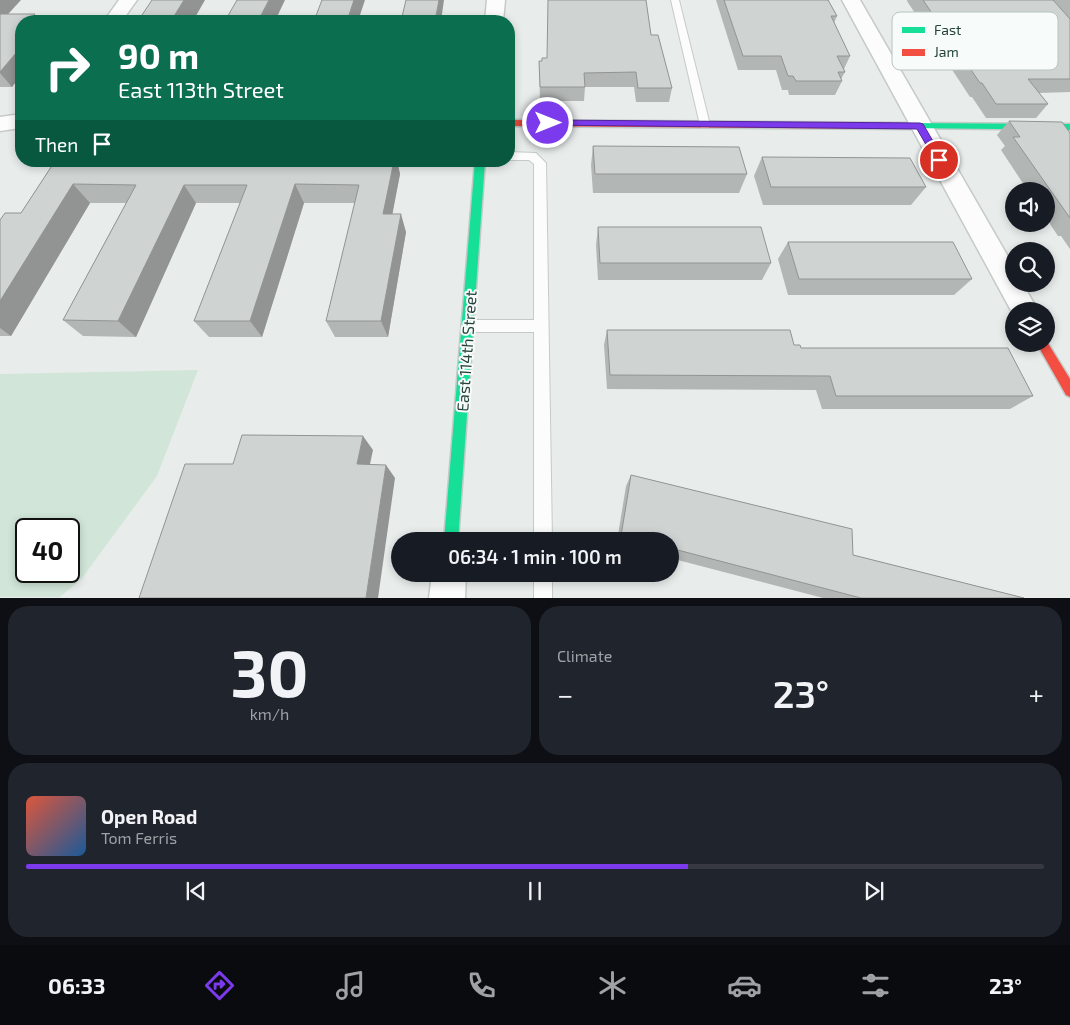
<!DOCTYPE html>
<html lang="en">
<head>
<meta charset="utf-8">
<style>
	body { margin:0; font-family:"Exo 2",sans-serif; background:#20242c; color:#f1f3f6; height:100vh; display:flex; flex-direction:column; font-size:19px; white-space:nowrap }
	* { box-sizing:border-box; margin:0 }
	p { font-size:16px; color:#9ea1a6 }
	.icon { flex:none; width:28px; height:28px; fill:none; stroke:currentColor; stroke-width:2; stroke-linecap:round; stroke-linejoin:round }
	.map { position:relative; height:598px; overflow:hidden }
	.panel { display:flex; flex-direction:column; gap:8px; padding:8px; background:#0d0f14; flex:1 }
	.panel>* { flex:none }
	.guide { position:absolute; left:15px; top:15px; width:500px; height:152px; border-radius:20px; box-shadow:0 2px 8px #0003; background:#0b6e4f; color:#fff; overflow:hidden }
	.tools { position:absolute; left:1005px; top:182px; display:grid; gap:10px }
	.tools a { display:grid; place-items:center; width:50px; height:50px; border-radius:50%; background:#171b24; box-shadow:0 2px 8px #0003; font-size:25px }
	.speed { position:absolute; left:15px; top:518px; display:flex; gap:10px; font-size:25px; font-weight:700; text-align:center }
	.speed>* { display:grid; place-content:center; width:65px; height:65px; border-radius:50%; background:#171b24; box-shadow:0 2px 8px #0003; line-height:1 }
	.speed .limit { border:2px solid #111; border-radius:8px; background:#fff; color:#111 }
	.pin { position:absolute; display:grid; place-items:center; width:42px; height:42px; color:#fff; margin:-21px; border:2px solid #fff; border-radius:50%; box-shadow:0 1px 5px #0007 }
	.me { position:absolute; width:55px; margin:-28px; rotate:90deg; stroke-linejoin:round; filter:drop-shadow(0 0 4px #0008) }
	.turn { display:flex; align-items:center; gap:18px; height:105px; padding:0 20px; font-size:22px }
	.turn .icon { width:65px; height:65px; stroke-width:2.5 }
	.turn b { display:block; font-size:35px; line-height:42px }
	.then { display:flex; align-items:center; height:48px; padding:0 20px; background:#0003; gap:10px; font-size:19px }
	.big { font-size:38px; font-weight:600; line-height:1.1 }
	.panel .tile { flex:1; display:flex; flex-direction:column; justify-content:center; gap:8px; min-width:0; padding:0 18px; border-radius:20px; background:#20242c }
	.panel .dial { align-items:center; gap:0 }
	.dial b { font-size:65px; line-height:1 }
	.song { display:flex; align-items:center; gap:15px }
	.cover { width:60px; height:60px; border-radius:8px; background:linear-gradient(135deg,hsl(10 70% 55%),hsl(210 70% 35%)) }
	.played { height:5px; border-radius:2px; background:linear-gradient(90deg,#7c3aed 65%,#363941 65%) }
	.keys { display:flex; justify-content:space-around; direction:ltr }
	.heat { display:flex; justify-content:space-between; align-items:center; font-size:28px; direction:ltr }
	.panel .tiles { flex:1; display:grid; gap:8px; grid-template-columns:1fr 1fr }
	.tile:last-child { grid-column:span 2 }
	.trip { position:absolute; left:391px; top:532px; width:288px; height:50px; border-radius:25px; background:#171b24; box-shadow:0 2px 8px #0003; font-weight:600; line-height:50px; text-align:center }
	.tab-bar { display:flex; height:80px; justify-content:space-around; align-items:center; background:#090b0e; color:#9ea1a6 }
	.tab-bar .icon { width:35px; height:35px }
	.tab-bar .active { color:#7c3aed }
	.tab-bar b { font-size:22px; color:#f1f3f6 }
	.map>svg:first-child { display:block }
	.green { fill:#d1e6d8; fill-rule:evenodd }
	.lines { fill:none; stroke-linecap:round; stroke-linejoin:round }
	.lane-casing { stroke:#c5cac8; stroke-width:2 }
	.street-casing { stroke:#c5cac8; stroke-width:3 }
	.fast-casing { stroke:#c3cbc8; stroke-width:3 }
	.jam-casing { stroke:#c3cbc8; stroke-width:3 }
	.lane { fill:#fcfcfc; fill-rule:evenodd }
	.street { fill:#fcfcfc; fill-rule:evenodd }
	.fast { fill:#16e098; fill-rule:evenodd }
	.jam { fill:#f24e42; fill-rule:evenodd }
	.wall { fill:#b2b6b5 }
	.shaded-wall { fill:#919493 }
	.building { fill:#cfd4d2; stroke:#919493 }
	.route { fill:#7c3aed; stroke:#51269a }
	.labels { text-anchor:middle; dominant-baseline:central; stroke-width:4; stroke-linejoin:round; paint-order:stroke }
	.street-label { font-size:16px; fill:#24423a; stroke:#f7fbf9 }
	.key { fill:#f7fbf9; stroke:#b8c4c0; stroke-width:1 }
	.key-label { font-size:14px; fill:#24423a }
</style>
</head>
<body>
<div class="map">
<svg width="1070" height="598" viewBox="0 0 1070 598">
	<rect width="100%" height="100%" fill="#e8edeb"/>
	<path class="green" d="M198 370 157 476 82 578 60 597H0V374ZM26 529H69V571H26Z"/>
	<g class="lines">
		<defs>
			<g id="lane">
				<path d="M671 0H679L710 125 709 128H701L700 125Z"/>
				<path d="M509 152 536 153 546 163 552 541H534V332H468L463 330 461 326 463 322 468 320H534V164L529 160H509Z"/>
				<rect x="534" y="574" width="18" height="24"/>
			</g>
			<g id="street">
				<path d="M119 0H137L122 21H104Z"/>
				<path d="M487 0H505L503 21H485Z"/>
				<path d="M842 0H860L1014 267V284H1023L1038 311H1014V316Z"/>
				<path d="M21 114V128L0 131V117Z"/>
				<path d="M432 574H466L465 598H429Z"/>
			</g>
			<g id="fast">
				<path d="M910 123 1070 124V130L907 128 906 126Z"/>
				<path d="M475 161H485L458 541H444Z"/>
			</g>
			<g id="jam">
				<path d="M509 120 910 123 914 126 910 129 509 126Z"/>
				<path d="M1046 340 1070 379V397L1066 395 1037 344H1046Z"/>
			</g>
		</defs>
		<use href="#lane" class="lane-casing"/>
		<use href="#street" class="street-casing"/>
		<use href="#fast" class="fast-casing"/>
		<use href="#jam" class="jam-casing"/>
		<use href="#lane" class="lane"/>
		<use href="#street" class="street"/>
		<use href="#fast" class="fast"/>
		<use href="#jam" class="jam"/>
	</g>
	<g class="wall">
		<path d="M0 0 8 14H35L36 16H47L50 21H21V75L12 87H0Z"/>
		<path d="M716 0H828L837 16 834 23 850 56 844 69 845 72 841 79 842 81 835 95H789L788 90H782L776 70H738Z"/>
		<path d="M907 0H1070V92L1039 93 1048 104 1036 118H986L972 97H970L907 1Z"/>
		<path d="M651 35 672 88 669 102H636L634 87H585L584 101H540L539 61H542L547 58Z"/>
		<path d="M1009 121 1070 133V249L1061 236H1058L1046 218V191H1028L1001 150 1005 146 997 135Z"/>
		<path d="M593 146 747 174 739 193H593L591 165Z"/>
		<path d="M762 157 926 187 911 205H763L754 176Z"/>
		<path d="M55 161H397L400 174 392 214 406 232 388 337H335L326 321 355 203H304L262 337H209L194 321 240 203H196L136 337 83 336 63 320 126 203H90L11 336H0V220L21 213Z"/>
		<path d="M598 227 771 263 762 280H598L596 245Z"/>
		<path d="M788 242 972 279 954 295H788L778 259Z"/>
		<path d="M607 330 794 345 801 348 1033 396 1010 409H822L816 390 607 389 604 345Z"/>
		<path d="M631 475 853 555 1024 598H823L670 558V541H617L626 486Z"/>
	</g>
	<g class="shaded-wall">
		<path d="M0 0H21L0 23Z"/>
		<path d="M184 0H205L193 21H171Z"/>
		<path d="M269 0H285L275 21H258Z"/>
		<path d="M354 0H365L358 21H347Z"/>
		<path d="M439 0H444L441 21H435Z"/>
		<path d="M47 16 50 21H43Z"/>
		<path d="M21 47V75L12 87 0 73V72Z"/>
		<path d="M394 161H397L400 174 389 232 383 214Z"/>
		<path d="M73 184 90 203 11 336 0 328V301Z"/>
		<path d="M295 184 304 203 262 337 250 321Z"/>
		<path d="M184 185 196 203 136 337 118 321Z"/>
		<path d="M401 214 406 232 388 337 381 321Z"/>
		<path d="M363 436 373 450 367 478 357 464Z"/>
		<path d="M386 465 395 478 378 598H366Z"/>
	</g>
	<g class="building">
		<path d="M152 0H184L171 21H138Z"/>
		<path d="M237 0H269L258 21H225Z"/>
		<path d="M322 0H354L347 21H314Z"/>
		<path d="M406 0H439L435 21H401Z"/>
		<path d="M548 0H646L651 35H658L672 88H638L636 72 584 73 585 87H540L539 61H542V58H547Z"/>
		<path d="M724 0H828L837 16H831L850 56H837L845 72H838L842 81H796L793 76H788L781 56H743Z"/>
		<path d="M923 0H1053L1070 19V79H1028L1048 104H996L982 83H980Z"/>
		<path d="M0 14H35L33 16H47L43 21H21V47L0 72Z"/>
		<path d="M1009 121 1062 122 1070 133V218L1013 137H1020Z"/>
		<path d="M593 146 739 147 747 174H595Z"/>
		<path d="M762 157 910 158 926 187H771Z"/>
		<path d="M55 161H394L383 214H401L381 321H326L359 185 295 184 250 321H194L247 185H184L118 321 63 320 136 185 73 184 0 301V220L5 213H21Z"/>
		<path d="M598 227H761L771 263H600Z"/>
		<path d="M788 242H953L972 279H799Z"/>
		<path d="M607 330H790L794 345H800L801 348H1008L1033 396H836L830 376 610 375Z"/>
		<path d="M242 435 363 436 357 464 386 465 366 598H139L185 464H233Z"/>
		<path d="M631 475 852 529 853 555 1024 598H861L670 548V541H643L621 536Z"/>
	</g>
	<path class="route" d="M548 120 920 123 923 124 944 160 939 163 936 162 917 129 545 125V121Z"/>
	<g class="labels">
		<g class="street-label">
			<text transform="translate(466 351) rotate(-86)">East 114th Street</text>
		</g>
	</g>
	<rect x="892" y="12" width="166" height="58" rx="8" class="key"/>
	<rect x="902" y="27" width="23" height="6" fill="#16e098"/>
	<rect x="902" y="49" width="23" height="7" fill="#f24e42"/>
	<g class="key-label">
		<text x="934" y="35">Fast</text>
		<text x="934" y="57">Jam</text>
	</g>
</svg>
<div class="tools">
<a><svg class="icon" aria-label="sound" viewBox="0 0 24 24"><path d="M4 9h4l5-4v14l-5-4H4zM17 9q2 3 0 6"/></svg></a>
<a><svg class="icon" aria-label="search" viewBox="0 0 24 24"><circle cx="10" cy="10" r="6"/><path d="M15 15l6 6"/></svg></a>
<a><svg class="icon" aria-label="layers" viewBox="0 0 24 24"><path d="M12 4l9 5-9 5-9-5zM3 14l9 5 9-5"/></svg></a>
</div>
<div class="speed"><div class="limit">40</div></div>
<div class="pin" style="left:939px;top:160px;background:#d93025"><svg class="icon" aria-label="arrive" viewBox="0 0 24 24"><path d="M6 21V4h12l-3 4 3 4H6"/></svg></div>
<svg class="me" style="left:548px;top:123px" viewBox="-20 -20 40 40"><circle r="17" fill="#7c3aed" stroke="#fff" stroke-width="3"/><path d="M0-11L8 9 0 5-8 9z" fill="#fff"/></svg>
<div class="trip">06:34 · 1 min · 100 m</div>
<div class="guide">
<div class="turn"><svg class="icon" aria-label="right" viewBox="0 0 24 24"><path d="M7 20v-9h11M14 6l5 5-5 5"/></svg><div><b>90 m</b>East 113th Street</div></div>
<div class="then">Then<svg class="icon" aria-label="arrive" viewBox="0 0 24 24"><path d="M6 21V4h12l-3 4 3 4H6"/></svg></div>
</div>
</div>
<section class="panel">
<div class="tiles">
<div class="tile dial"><b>30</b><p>km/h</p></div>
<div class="tile"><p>Climate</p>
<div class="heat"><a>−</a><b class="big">23°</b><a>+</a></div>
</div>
<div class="tile">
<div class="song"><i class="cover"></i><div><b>Open Road</b><p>Tom Ferris</p></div></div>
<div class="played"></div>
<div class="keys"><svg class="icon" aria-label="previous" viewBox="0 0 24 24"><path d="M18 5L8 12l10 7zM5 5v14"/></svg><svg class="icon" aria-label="pause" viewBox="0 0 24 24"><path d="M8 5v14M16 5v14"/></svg><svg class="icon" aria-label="next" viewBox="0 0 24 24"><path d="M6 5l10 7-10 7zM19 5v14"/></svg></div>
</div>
</div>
</section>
<nav class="tab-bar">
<b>06:33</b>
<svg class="icon active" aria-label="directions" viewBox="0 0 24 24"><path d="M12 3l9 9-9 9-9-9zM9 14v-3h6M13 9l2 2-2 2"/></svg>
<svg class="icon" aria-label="music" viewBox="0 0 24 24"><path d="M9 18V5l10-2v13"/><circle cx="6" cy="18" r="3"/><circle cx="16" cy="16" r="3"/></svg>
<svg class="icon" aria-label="phone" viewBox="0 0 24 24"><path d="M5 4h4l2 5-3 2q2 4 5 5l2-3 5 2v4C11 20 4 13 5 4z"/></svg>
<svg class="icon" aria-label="climate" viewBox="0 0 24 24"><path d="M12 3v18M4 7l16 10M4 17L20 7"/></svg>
<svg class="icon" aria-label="car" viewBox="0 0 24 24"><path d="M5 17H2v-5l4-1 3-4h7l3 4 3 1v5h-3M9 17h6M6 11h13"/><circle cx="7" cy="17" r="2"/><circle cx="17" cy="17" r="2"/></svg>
<svg class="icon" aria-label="filters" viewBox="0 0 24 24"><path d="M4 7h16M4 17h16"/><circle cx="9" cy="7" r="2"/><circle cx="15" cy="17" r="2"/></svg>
<b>23°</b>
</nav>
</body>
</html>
